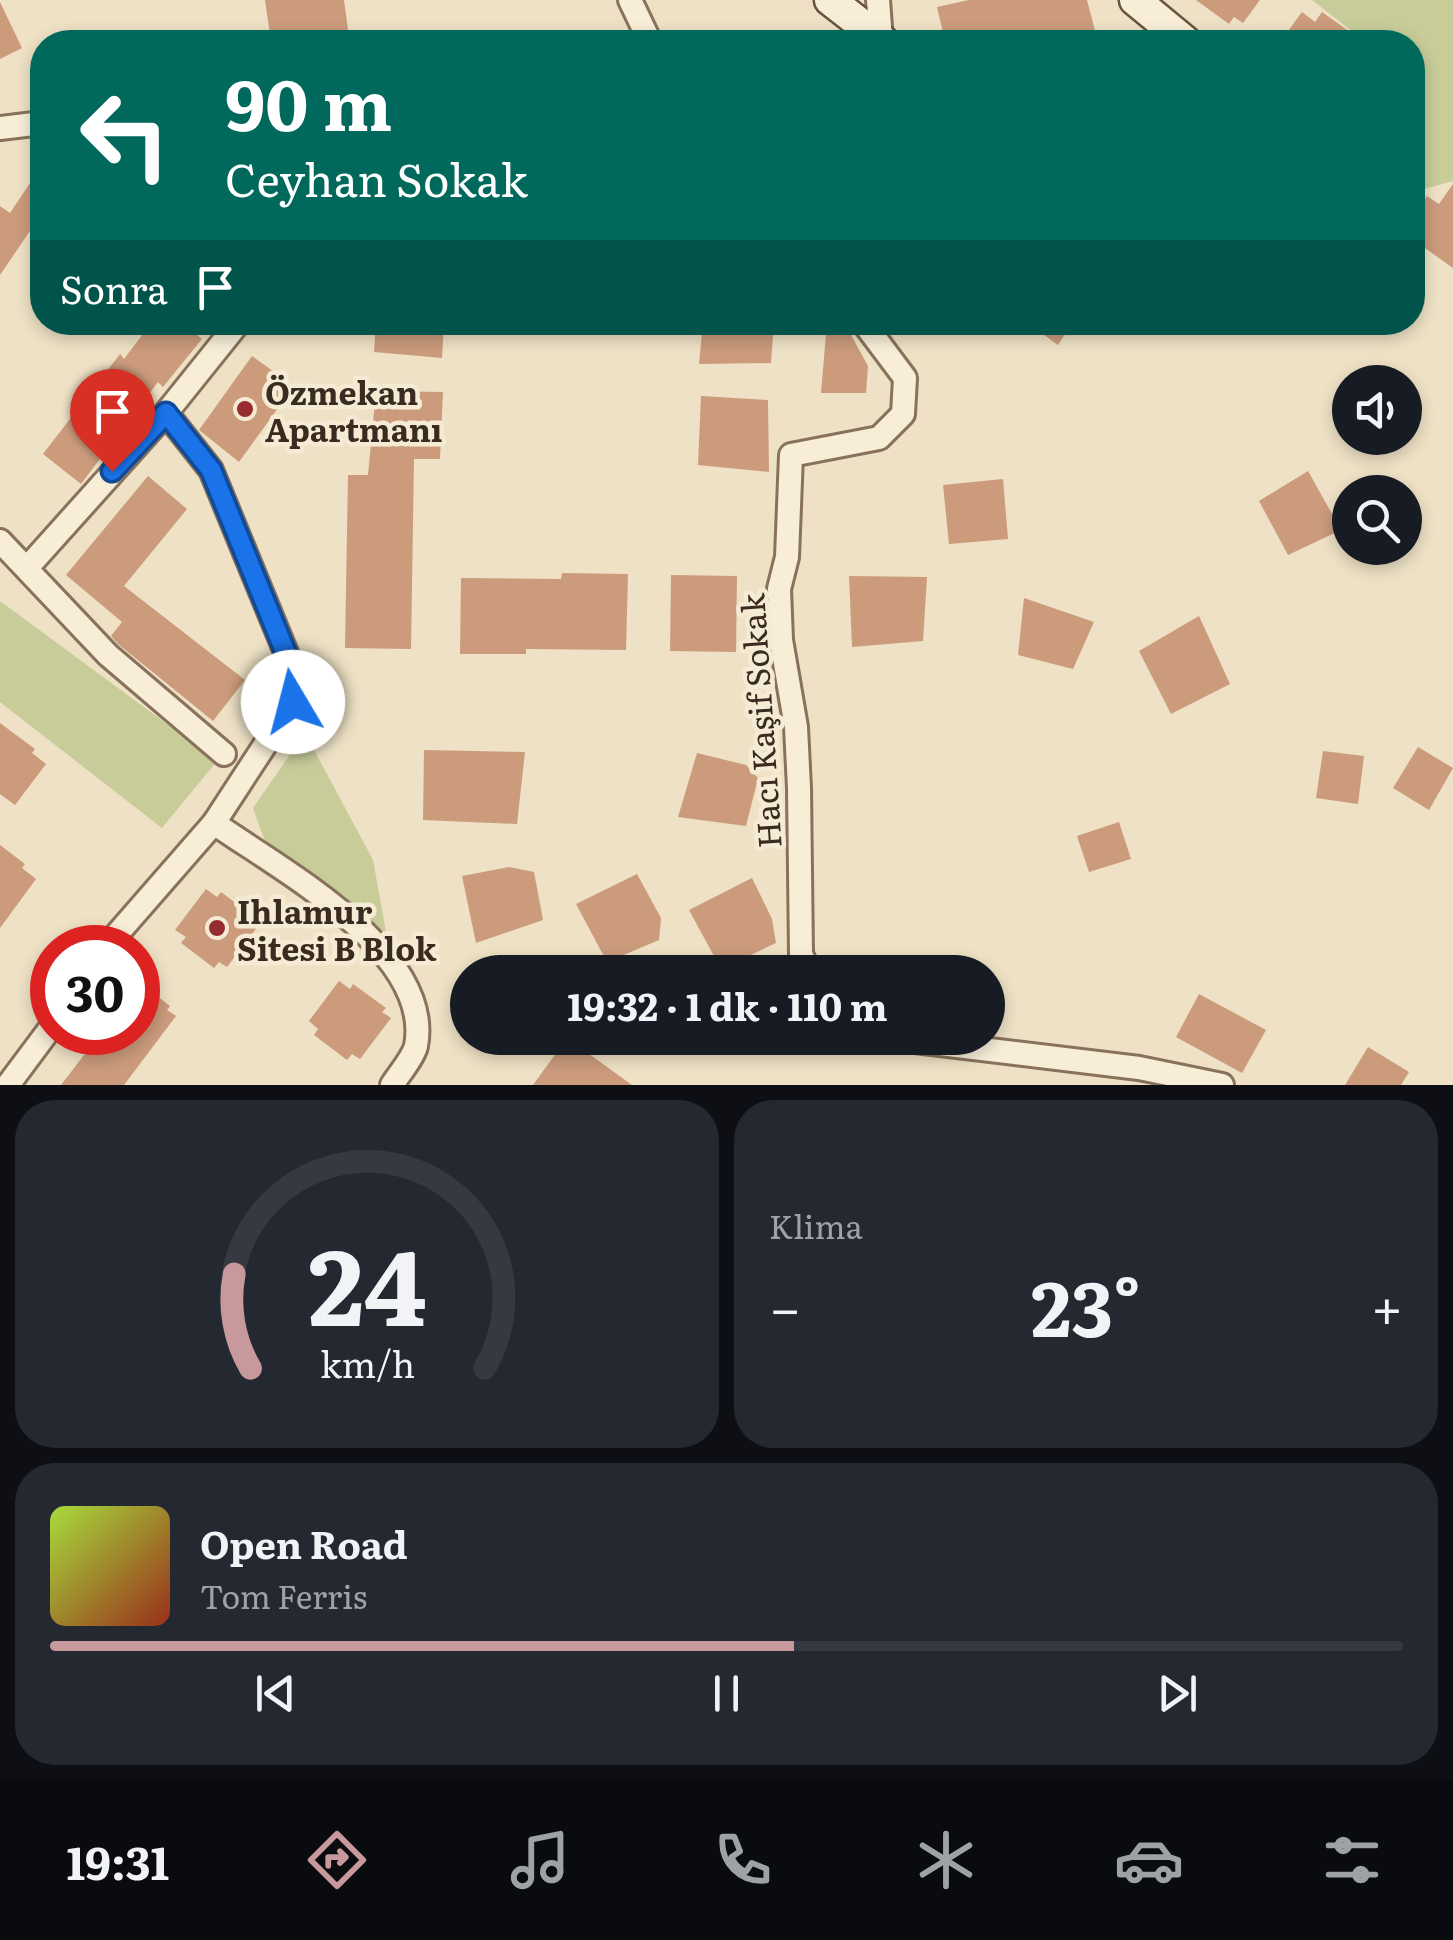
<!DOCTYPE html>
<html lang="tr">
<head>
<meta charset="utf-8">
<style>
	body { margin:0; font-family:Literata,serif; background:#242831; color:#f1f3f6; height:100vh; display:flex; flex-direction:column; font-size:38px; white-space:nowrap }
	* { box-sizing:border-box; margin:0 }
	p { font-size:32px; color:#9ea1a6 }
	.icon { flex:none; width:55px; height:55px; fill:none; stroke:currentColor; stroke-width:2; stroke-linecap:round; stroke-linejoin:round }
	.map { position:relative; height:1085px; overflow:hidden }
	.sheet { display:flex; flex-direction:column; gap:15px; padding:15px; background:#0d0f14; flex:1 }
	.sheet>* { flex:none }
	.guide { position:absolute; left:30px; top:30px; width:1395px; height:305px; border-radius:40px; box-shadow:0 5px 15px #0003; background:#00695c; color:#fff; overflow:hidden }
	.tools { position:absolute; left:1332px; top:365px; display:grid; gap:20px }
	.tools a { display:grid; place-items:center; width:90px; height:90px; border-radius:50%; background:#171b24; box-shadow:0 5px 15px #0003; font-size:50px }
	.speed { position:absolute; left:30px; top:925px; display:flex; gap:20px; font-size:50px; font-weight:700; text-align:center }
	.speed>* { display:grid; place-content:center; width:130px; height:130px; border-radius:50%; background:#171b24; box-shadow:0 5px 15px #0003; line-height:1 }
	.speed .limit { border:15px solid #d22; background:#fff; color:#111 }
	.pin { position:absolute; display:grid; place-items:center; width:85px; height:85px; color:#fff; margin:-102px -42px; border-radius:50% 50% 50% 0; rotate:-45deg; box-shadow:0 0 10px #0007 }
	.pin .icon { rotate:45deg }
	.me { position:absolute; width:110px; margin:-55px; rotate:352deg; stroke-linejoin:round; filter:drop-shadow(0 0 8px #0008) }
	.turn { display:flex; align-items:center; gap:35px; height:210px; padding:0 30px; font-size:45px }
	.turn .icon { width:130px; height:130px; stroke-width:2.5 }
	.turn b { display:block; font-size:70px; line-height:85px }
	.then { display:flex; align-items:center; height:95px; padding:0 30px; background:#0003; gap:20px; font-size:38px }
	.big { font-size:75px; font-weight:700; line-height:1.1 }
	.sheet .card { flex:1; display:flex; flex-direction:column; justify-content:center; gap:15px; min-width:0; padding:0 35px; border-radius:40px; background:#242831 }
	.sheet .dial { align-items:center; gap:0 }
	.dial svg { height:260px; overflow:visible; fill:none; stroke:#363941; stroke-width:7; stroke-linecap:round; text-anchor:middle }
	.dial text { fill:#f1f3f6; stroke:none }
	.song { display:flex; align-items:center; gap:30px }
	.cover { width:120px; height:120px; border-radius:15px; background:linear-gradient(135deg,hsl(80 70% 55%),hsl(10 70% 35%)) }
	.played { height:10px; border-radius:5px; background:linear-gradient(90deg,#c8999c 55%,#363941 55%) }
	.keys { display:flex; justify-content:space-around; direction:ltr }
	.heat { display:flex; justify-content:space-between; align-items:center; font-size:55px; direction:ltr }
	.sheet .tiles { flex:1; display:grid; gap:15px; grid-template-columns:1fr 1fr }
	.card:last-child { grid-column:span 2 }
	.trip { position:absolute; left:450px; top:955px; width:555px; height:100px; border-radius:50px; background:#171b24; box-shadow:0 5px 15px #0003; font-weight:700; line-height:100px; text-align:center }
	.tabs { display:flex; height:160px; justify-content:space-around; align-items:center; background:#090b0e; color:#9ea1a6 }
	.tabs .icon { width:70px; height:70px }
	.tabs .on { color:#c8999c }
	.tabs b { font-size:45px; color:#f1f3f6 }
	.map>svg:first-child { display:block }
	.green { fill:#c7cc99 }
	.building { fill:#cb9b7c }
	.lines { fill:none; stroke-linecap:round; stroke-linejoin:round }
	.street-casing { stroke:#88725b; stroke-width:28 }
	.secondary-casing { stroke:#6a543f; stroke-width:35 }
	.street { stroke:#f8eed8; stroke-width:22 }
	.secondary { stroke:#f8eed8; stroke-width:30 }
	.route-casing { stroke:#114b97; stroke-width:25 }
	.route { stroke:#1a73e8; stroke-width:18 }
	.poi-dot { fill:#972c2f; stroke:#f5ebd5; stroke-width:4 }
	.labels { text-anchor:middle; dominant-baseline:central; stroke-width:9; stroke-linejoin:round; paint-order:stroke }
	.poi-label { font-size:32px; font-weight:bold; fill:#392b1f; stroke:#f5ebd5; text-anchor:start }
	.street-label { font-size:32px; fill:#392b1f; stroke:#f5ebd5 }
</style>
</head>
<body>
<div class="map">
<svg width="1453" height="1085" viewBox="0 0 1453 1085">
	<rect width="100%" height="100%" fill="#eee1c5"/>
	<g class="green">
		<path d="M1312 0H1453V181L1413 192 1412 42H1366Z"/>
		<path d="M0 601 217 761 162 828 0 702Z"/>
		<path d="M305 733 373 860 386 932 373 927 268 850 253 808Z"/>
	</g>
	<g class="building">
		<path d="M265 0H344L349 37 271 42Z"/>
		<path d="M969 0H1087L1098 42H981L980 33 945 41 937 7Z"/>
		<path d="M1196 0H1260L1243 23 1234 17 1229 24Z"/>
		<path d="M0 2 22 48 0 59Z"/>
		<path d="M1302 12 1315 22 1322 12 1364 42H1280Z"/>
		<path d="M42 165V235L32 228 0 275V206L10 213Z"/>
		<path d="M1453 184V268L1415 241 1421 234 1412 228V217L1427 196 1439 204Z"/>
		<path d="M152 322H182L202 339 163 387 158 382 81 484 43 454 120 354 124 359Z"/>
		<path d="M376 322H444L442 358 374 352Z"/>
		<path d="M703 322H774L771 363 699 364Z"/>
		<path d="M827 322H844L868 366 866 393H821Z"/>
		<path d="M1026 322H1073L1058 345Z"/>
		<path d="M252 356 294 386 239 462 199 430Z"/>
		<path d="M376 391 443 392 440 459H414L411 649 345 648 348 475H368Z"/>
		<path d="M701 396 768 400 769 472 698 465Z"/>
		<path d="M1308 471 1341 530 1288 555 1259 501Z"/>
		<path d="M148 476 187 509 124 586 245 680 213 721 118 644 111 636 122 622 66 575Z"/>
		<path d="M1003 479 1008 539 949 544 943 485Z"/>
		<path d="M562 573 628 574 626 650 526 649V654H460L461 578 561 579Z"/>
		<path d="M671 575 737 576 736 652 670 651Z"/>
		<path d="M849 576 927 577 923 641 852 647Z"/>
		<path d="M1024 598 1094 622 1073 669 1018 655Z"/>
		<path d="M1199 616 1230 684 1171 714 1139 651Z"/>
		<path d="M0 723 35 749 32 753 46 764 15 805 0 794Z"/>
		<path d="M1418 747 1453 768 1429 810 1393 788Z"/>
		<path d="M424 750 525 752 517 824 423 820Z"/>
		<path d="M1323 751 1364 756 1358 804 1316 798Z"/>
		<path d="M697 753 746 765 758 778 746 826 678 817Z"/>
		<path d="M1119 822 1131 859 1089 872 1077 836Z"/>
		<path d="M0 845 25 864 22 868 36 879 0 928Z"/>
		<path d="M509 867 534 872 543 920 476 943 462 876Z"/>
		<path d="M637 874 661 918 659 940 607 962 576 904Z"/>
		<path d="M752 878 772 919 776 943 721 969 689 910Z"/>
		<path d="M206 889 217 897 221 892 253 916 249 920 258 926 227 967 219 962 214 968 181 943 186 937 175 930Z"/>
		<path d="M138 981 170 1006 167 1010 176 1016 124 1085H61L84 1055 111 1042 98 1032H138Z"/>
		<path d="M339 981 350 989 353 984 386 1008 382 1012 391 1018 360 1059 352 1054 347 1060 314 1035 318 1029 309 1021Z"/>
		<path d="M1199 994 1266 1030 1242 1073 1176 1037Z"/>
		<path d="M567 1038 632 1085H533Z"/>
		<path d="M1368 1047 1409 1072 1401 1085H1345Z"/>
	</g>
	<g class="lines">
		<defs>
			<g id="street">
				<path d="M630 0 650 42"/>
				<path d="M878 0 881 40"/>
				<path d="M0 128 42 123"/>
				<path d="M0 541 108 655 224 754"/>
				<path d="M27 568 166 413 239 322"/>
				<path d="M214 823C279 869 434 951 416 1046 413 1058 399 1074 392 1085"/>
				<path d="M105 948 214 823 293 702 287 655 211 470 166 413"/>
				<path d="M809 972 801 954 799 788 796 727 781 640 779 589 787 557 791 455 879 438 903 414 905 378 863 322"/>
				<path d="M890 1038 1139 1068 1222 1085"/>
				<path d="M8 1085 52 1026"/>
			</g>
			<g id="secondary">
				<path d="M830 0 884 42"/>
				<path d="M1135 0 1186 42"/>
			</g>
		</defs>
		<use href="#street" class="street-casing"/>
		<use href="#secondary" class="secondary-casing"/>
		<use href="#street" class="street"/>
		<use href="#secondary" class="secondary"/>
	</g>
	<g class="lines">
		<defs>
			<path id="route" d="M112 471 166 413 211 470 287 656 293 702"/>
		</defs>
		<use href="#route" class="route-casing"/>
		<use href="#route" class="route"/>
	</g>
	<g class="poi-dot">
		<circle cx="245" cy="409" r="10"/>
		<circle cx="217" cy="928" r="10"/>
	</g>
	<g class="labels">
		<g class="poi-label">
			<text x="265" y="391">Özmekan<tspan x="265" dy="37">Apartmanı</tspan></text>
			<text x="237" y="910">Ihlamur<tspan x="237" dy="37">Sitesi B Blok</tspan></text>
		</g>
		<g class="street-label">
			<text transform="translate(759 721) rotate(-94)">Hacı Kaşif Sokak</text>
		</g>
	</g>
</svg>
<div class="tools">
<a><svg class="icon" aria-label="sound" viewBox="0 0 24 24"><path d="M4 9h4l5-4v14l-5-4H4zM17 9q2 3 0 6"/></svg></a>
<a><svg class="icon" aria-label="search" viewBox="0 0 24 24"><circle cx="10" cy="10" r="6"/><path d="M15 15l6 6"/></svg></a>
</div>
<div class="speed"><div class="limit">30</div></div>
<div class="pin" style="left:112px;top:471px;background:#d93025"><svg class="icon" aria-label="arrive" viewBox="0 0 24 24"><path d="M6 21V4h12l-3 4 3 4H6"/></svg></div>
<svg class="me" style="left:293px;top:702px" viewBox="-20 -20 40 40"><circle r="19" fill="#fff"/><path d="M0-13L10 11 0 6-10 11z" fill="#1a73e8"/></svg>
<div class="trip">19:32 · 1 dk · 110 m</div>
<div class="guide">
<div class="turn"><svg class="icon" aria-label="left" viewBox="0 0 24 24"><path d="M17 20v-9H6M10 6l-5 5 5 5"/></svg><div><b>90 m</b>Ceyhan Sokak</div></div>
<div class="then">Sonra<svg class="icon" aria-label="arrive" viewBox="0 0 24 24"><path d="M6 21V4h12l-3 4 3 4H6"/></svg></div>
</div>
</div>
<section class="sheet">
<div class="tiles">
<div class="card dial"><svg viewBox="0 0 100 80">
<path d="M14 69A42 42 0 1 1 86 69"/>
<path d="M14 69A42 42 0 0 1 9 40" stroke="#c8999c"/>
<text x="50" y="56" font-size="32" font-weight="700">24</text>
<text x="50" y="72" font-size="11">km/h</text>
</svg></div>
<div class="card"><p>Klima</p>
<div class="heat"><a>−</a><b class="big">23°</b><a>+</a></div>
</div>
<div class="card">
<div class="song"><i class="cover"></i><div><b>Open Road</b><p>Tom Ferris</p></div></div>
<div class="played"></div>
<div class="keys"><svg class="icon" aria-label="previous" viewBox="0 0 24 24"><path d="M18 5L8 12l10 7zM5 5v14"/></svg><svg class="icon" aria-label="pause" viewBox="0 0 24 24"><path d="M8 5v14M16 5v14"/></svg><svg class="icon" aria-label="next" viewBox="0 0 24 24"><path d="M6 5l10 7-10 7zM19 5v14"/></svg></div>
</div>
</div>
</section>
<nav class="tabs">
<b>19:31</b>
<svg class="icon on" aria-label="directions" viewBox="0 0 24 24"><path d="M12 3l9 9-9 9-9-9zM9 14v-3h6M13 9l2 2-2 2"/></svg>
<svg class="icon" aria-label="music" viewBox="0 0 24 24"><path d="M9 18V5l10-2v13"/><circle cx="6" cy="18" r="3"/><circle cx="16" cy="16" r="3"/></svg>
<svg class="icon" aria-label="phone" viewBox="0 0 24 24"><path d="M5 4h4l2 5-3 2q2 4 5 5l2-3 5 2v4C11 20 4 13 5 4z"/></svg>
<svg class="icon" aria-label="climate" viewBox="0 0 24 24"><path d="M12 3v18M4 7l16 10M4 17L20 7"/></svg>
<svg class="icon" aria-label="car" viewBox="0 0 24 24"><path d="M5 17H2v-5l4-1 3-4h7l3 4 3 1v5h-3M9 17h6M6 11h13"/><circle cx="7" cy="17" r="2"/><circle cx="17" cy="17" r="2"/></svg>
<svg class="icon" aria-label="filters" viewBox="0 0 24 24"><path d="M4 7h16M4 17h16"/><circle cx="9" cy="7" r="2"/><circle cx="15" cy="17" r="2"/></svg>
</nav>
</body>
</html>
